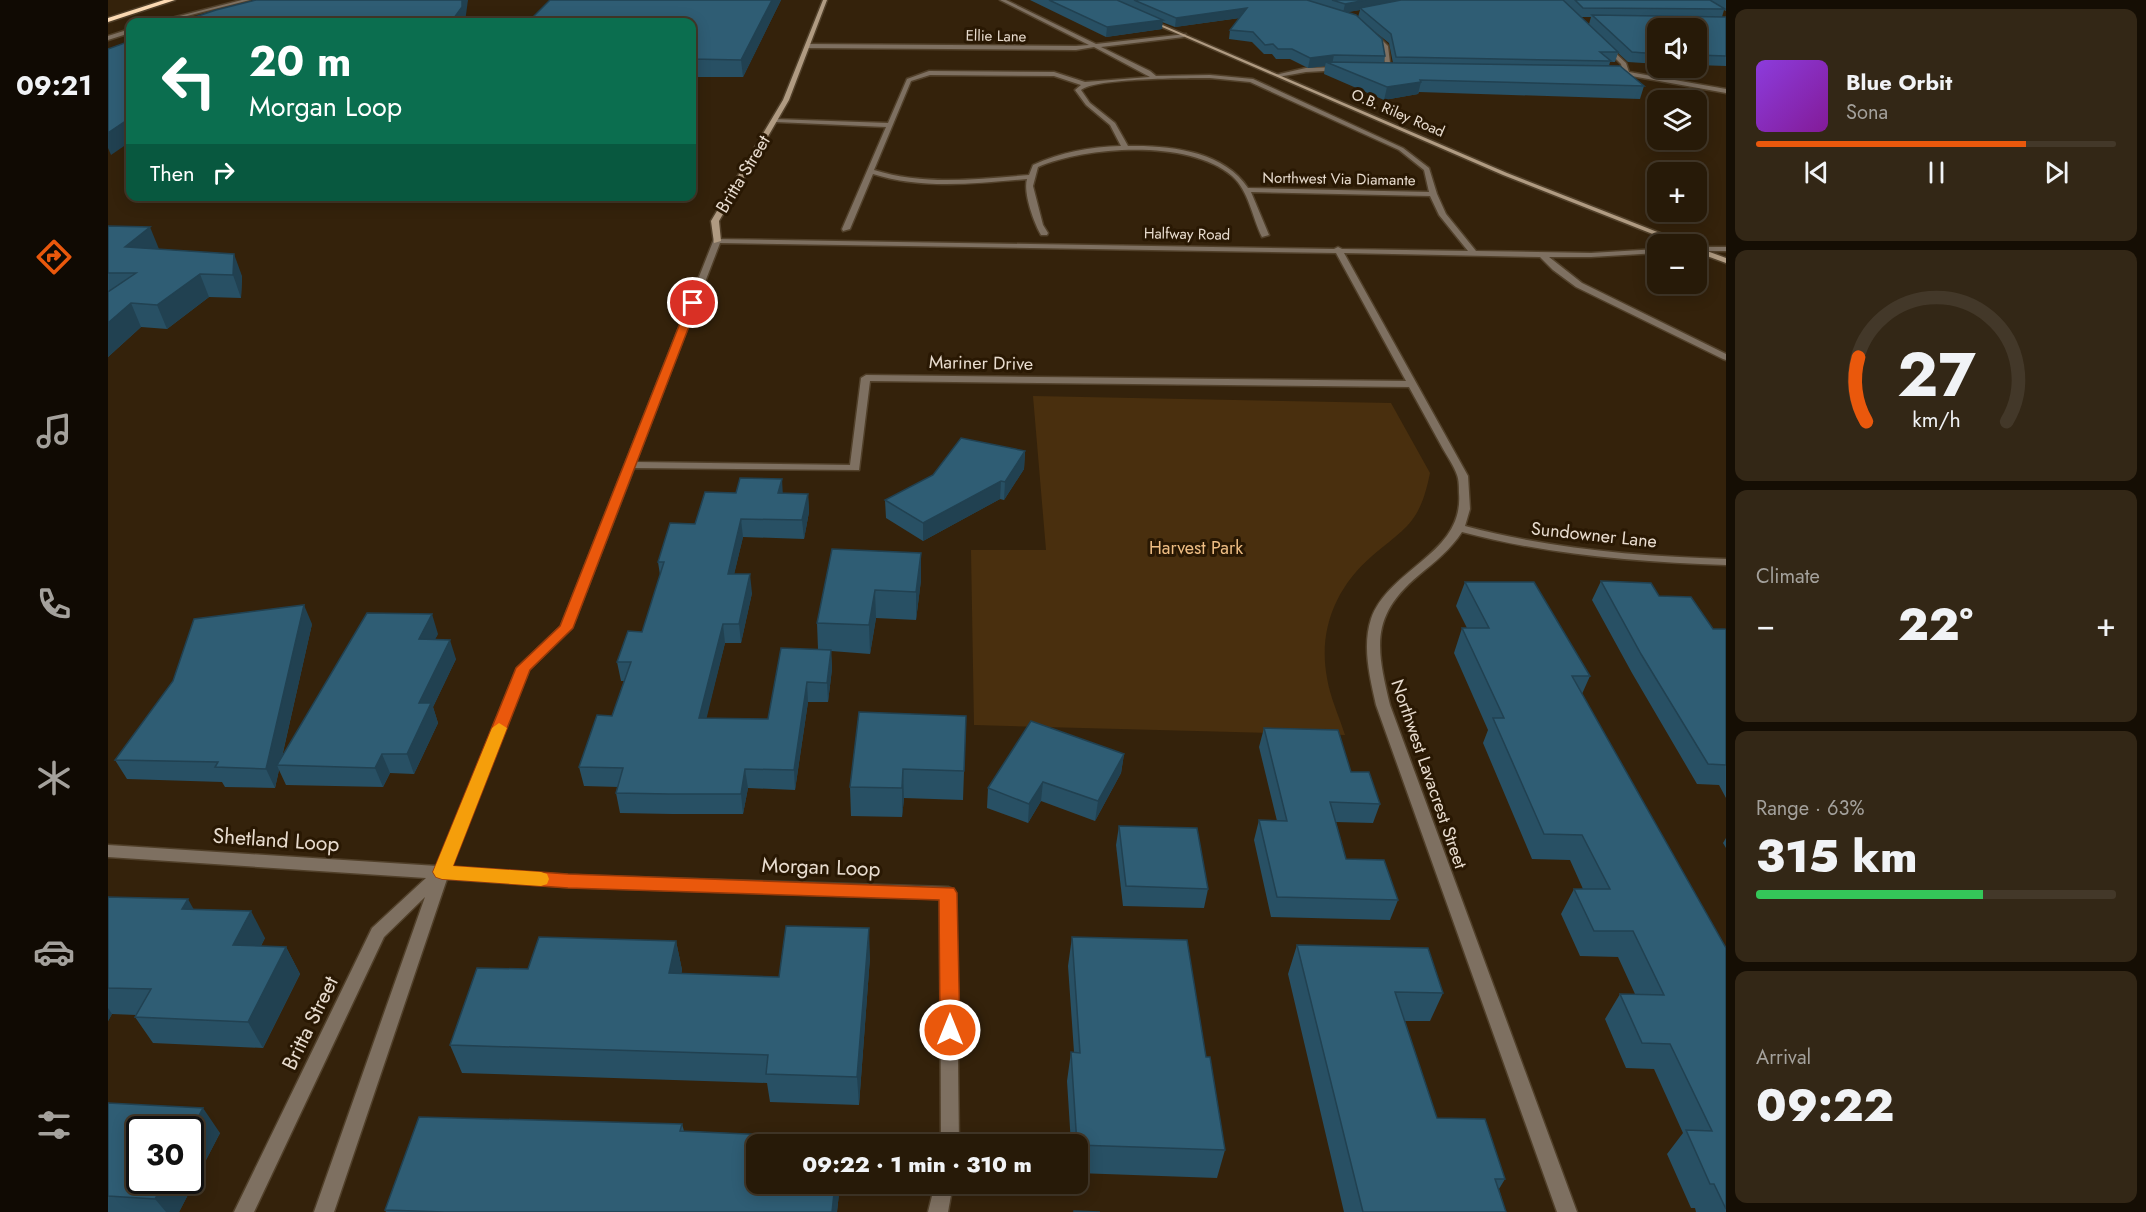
<!DOCTYPE html>
<html lang="en">
<head>
<meta charset="utf-8">
<style>
	body { margin:0; font-family:Jost,sans-serif; background:#332716; color:#f1f3f6; height:100vh; display:flex; flex-direction:column; font-size:22px; white-space:nowrap }
	* { box-sizing:border-box; margin:0 }
	p { font-size:20px; color:#a4a19c }
	.icon { flex:none; width:33px; height:33px; fill:none; stroke:currentColor; stroke-width:2; stroke-linecap:round; stroke-linejoin:round }
	.map { position:relative; flex:1; overflow:hidden }
	.sheet { display:flex; flex-direction:column; gap:9px; padding:9px; background:#150e04; width:420px }
	.sheet>* { flex:none }
	.guide { position:absolute; left:18px; top:18px; width:570px; height:183px; border-radius:12px; box-shadow:0 3px 15px #0003,0 0 0 2px #433829; background:#0b6e4f; color:#fff; overflow:hidden }
	.controls { position:absolute; left:1539px; top:18px; display:grid; gap:12px }
	.controls a { display:grid; place-items:center; width:60px; height:60px; border-radius:12px; background:#271a08; box-shadow:0 3px 15px #0003,0 0 0 2px #433829; font-size:30px }
	.speed { position:absolute; left:18px; top:1116px; display:flex; gap:12px; font-size:30px; font-weight:700; text-align:center }
	.speed>* { display:grid; place-content:center; width:78px; height:78px; border-radius:50%; background:#271a08; box-shadow:0 3px 15px #0003,0 0 0 2px #433829; line-height:1 }
	.speed .limit { border:3px solid #111; border-radius:9px; background:#fff; color:#111 }
	.pin { position:absolute; display:grid; place-items:center; width:51px; height:51px; color:#fff; margin:-26px; border:3px solid #fff; border-radius:50%; box-shadow:0 2px 6px #0007 }
	.me { position:absolute; width:66px; margin:-33px; rotate:0deg; stroke-linejoin:round; filter:drop-shadow(0 0 4px #0008) }
	.turn { display:flex; align-items:center; gap:21px; height:126px; padding:0 24px; font-size:27px }
	.turn .icon { width:78px; height:78px; stroke-width:2.5 }
	.turn b { display:block; font-size:42px; line-height:51px }
	.then { display:flex; align-items:center; height:57px; padding:0 24px; background:#0003; gap:12px; font-size:22px }
	.big { font-size:45px; font-weight:800; line-height:1.1 }
	.sheet .card { flex:1; display:flex; flex-direction:column; justify-content:center; gap:9px; min-width:0; padding:0 21px; border-radius:12px; background:#332716 }
	.sheet .dial { align-items:center; gap:0 }
	.dial svg { height:156px; overflow:visible; fill:none; stroke:#433829; stroke-width:7; stroke-linecap:round; text-anchor:middle }
	.dial text { fill:#f1f3f6; stroke:none }
	.song { display:flex; align-items:center; gap:18px }
	.cover { width:72px; height:72px; border-radius:9px; background:linear-gradient(135deg,hsl(270 70% 55%),hsl(290 70% 35%)) }
	.played { height:6px; border-radius:3px; background:linear-gradient(90deg,#ea580c 75%,#433829 75%) }
	.keys { display:flex; justify-content:space-around; direction:ltr }
	.heat { display:flex; justify-content:space-between; align-items:center; font-size:33px; direction:ltr }
	.charge { height:9px; border-radius:4px; background:linear-gradient(90deg,#34c759 63%,#433829 0) }
	.trip { position:absolute; left:638px; top:1134px; width:342px; height:60px; border-radius:12px; background:#271a08; box-shadow:0 3px 15px #0003,0 0 0 2px #433829; font-weight:800; line-height:60px; text-align:center }
	main { display:flex; flex:1; min-height:0 }
	.tabs { display:flex; flex-direction:column; width:108px; justify-content:space-around; align-items:center; background:#100a03; color:#a4a19c }
	.tabs .icon { width:42px; height:42px }
	.tabs .active { color:#ea580c }
	.tabs b { font-size:27px; color:#f1f3f6 }
	.map>svg:first-child { display:block }
	.green { fill:#492f0e }
	.lines { fill:none; stroke-linecap:round; stroke-linejoin:round }
	.street-casing { stroke:#51402a; stroke-width:3 }
	.secondary-casing { stroke:#51402a; stroke-width:3 }
	.highway-casing { stroke:#51402a; stroke-width:3 }
	.street { fill:#7e7061; fill-rule:evenodd }
	.secondary { fill:#b09b82; fill-rule:evenodd }
	.highway { fill:#fbd9b3; fill-rule:evenodd }
	.wall { fill:#285064; fill-rule:evenodd }
	.shaded-wall { fill:#214151 }
	.building { fill:#2f5d74; stroke:#214151; stroke-width:1.5 }
	.route { fill:#ea580c; stroke:#983908; stroke-width:1.5 }
	.slow { fill:#f59e0b }
	.labels { text-anchor:middle; dominant-baseline:central; stroke-width:6; stroke-linejoin:round; paint-order:stroke }
	.far-street-label { font-size:15px; fill:#e8dccf; stroke:#291803 }
	.street-label { font-size:18px; fill:#e8dccf; stroke:#291803 }
	.park-label { font-size:18px; fill:#efbe84; stroke:#291803 }
	.near-street-label { font-size:21px; fill:#e8dccf; stroke:#291803 }
</style>
</head>
<body>
<main>
<nav class="tabs">
<b>09:21</b>
<svg class="icon active" aria-label="directions" viewBox="0 0 24 24"><path d="M12 3l9 9-9 9-9-9zM9 14v-3h6M13 9l2 2-2 2"/></svg>
<svg class="icon" aria-label="music" viewBox="0 0 24 24"><path d="M9 18V5l10-2v13"/><circle cx="6" cy="18" r="3"/><circle cx="16" cy="16" r="3"/></svg>
<svg class="icon" aria-label="phone" viewBox="0 0 24 24"><path d="M5 4h4l2 5-3 2q2 4 5 5l2-3 5 2v4C11 20 4 13 5 4z"/></svg>
<svg class="icon" aria-label="climate" viewBox="0 0 24 24"><path d="M12 3v18M4 7l16 10M4 17L20 7"/></svg>
<svg class="icon" aria-label="car" viewBox="0 0 24 24"><path d="M5 17H2v-5l4-1 3-4h7l3 4 3 1v5h-3M9 17h6M6 11h13"/><circle cx="7" cy="17" r="2"/><circle cx="17" cy="17" r="2"/></svg>
<svg class="icon" aria-label="filters" viewBox="0 0 24 24"><path d="M4 7h16M4 17h16"/><circle cx="9" cy="7" r="2"/><circle cx="15" cy="17" r="2"/></svg>
</nav>
<div class="map">
<svg width="1618" height="1212" viewBox="0 0 1618 1212">
	<rect width="100%" height="100%" fill="#34220b"/>
	<path class="green" d="M925 396 1283 403 1322 473C1312 522 1300 526 1264 556 1228 587 1210 630 1219 678 1222 697 1231 716 1237 735L866 725 863 550H938Z"/>
	<g class="lines">
		<defs>
			<g id="street">
				<path d="M134 0H142L55 22H48Z"/>
				<path d="M892 0H898L988 44 1078 34 1076 37 993 47 1042 71 1048 76 1102 75 1145 79 1295 148 1321 168 1329 194 1338 214 1368 251 1483 253 1550 249V253L1483 257H1441L1474 283 1618 354V360L1615 359 1468 287 1445 270 1432 257 1236 253 1360 476 1362 509 1357 526C1443 549 1529 556 1618 559V565C1528 562 1441 555 1354 532 1343 549 1327 562 1311 575 1262 616 1268 647 1282 705L1469 1212H1449L1268 705C1262 678 1254 647 1263 619 1281 568 1356 554 1351 493 1351 488 1351 480 1349 475 1346 466 1339 456 1334 447 1323 427 1312 407 1301 387L762 381 751 470 526 468 464 628 421 670 343 867 460 875 840 887 845 889 848 893 851 1144H833L832 899 460 887 339 879 226 1212H206L317 897 276 937 146 1212H126L264 928 318 878 0 857V845L329 866 409 668 453 626 606 239 1226 249 1230 247 1234 249 1360 251 1331 215 1322 196 1143 192 1161 235 1154 237C1144 217 1141 191 1124 176 1081 139 979 146 930 167L925 186 935 225 940 233 939 235H933C926 223 915 193 919 179 869 183 814 190 765 174L742 229 735 231 734 229 778 127 668 122 666 121V119L780 123 799 79 821 71 946 72 977 82 1042 77 986 47 968 50 700 48 697 46 700 44 968 46 981 45ZM822 75 946 76 973 85 967 90 978 105 1002 125 1013 146C982 147 953 152 925 165L921 175C870 179 816 186 766 170L803 81ZM1102 78 1142 82 1291 150 1316 170 1321 192 1140 188C1116 151 1061 145 1020 146L1007 123 982 103 973 90C987 78 1079 78 1102 78ZM612 243 1228 253 1298 381 758 375 753 378 742 465 528 462Z"/>
				<path d="M22 29V33L0 40V36Z"/>
				<path d="M1261 31H1265L1280 46 1283 71 1278 70 1274 46Z"/>
				<path d="M1498 44 1518 63 1521 72 1618 89V93L1518 75 1504 76V74L1515 72 1513 64 1495 46Z"/>
				<path d="M1231 67 1233 70 1198 72 1170 77 1167 75 1198 68Z"/>
				<rect x="1588" y="247" width="30" height="4"/>
				<path d="M827 1184H845L840 1212H820Z"/>
			</g>
			<g id="secondary">
				<path d="M715 0H719L681 100 611 221 613 241 606 243 603 221 675 100Z"/>
				<path d="M1038 18 1399 173 1580 244H1570L1395 175 1038 20Z"/>
				<path d="M1588 247 1618 258V263L1588 252Z"/>
			</g>
			<path id="highway" d="M56 0H67L0 22V18Z"/>
		</defs>
		<use href="#street" class="street-casing"/>
		<use href="#secondary" class="secondary-casing"/>
		<use href="#highway" class="highway-casing"/>
		<use href="#street" class="street"/>
		<use href="#secondary" class="secondary"/>
		<use href="#highway" class="highway"/>
	</g>
	<g class="wall">
		<path d="M442 0H673L635 77H584V22Z"/>
		<path d="M922 0H1618V11L1616 10 1614 17H1618V66L1588 65V28H1550V64L1520 62 1510 53 1507 62H1502L1501 66 1536 86 1532 99 1311 92 1310 94 1276 100 1216 74 1217 66 1200 68 1182 59H1168L1164 54H1156L1144 42 1121 39 1122 30 1132 18 1067 27 1054 22V29L998 37ZM1252 10 1250 17 1239 12ZM1473 17H1483L1481 24ZM1256 23 1281 43 1285 63H1276L1277 56Z"/>
		<path d="M0 226 51 249 134 276 133 298 101 297 59 329 33 327 0 357Z"/>
		<path d="M917 451 916 469 896 500 892 499 815 541 778 518 777 500Z"/>
		<path d="M628 493 700 494 701 512 696 539 635 537 626 574 644 593 633 643H617L598 718 660 719 710 649 709 623 813 553V580L808 620 768 618 762 654 723 651 724 669 720 702H700L687 790 640 788 635 814H564L512 813 508 793 510 787 476 786 471 767 504 716 516 681H513L509 662 534 632 552 575 550 562 587 524Z"/>
		<path d="M1493 581 1551 596 1605 629 1618 630V798L1611 785 1589 784 1524 673 1484 600Z"/>
		<path d="M1357 582 1482 676 1474 694 1618 948V1212H1588L1587 1208H1583L1559 1154 1575 1133 1546 1069 1518 1068 1497 1019 1512 994H1527L1510 957 1472 956 1453 914 1466 889H1475L1462 860 1424 859 1375 743 1380 730 1346 653 1354 628H1359L1348 606Z"/>
		<path d="M204 624 174 757 330 634 327 639 348 659 325 707 330 723 306 774 282 773 275 787 178 785 171 770 167 788 117 787 114 782 19 779 7 760Z"/>
		<path d="M858 716 855 800 796 798 794 817 743 816 742 787Z"/>
		<path d="M1156 728 1243 772 1272 804 1265 823 1228 822 1238 859 1290 900 1282 920 1163 917 1146 840 1151 820 1169 821 1151 747Z"/>
		<path d="M1016 754 1013 773 987 821 933 801 920 823 879 808 880 788Z"/>
		<path d="M1011 826 1100 889 1096 908 1015 906 1008 845Z"/>
		<path d="M1618 838V848L1615 843Z"/>
		<path d="M0 897 86 910 157 938 153 946 178 947 192 974 155 1048 45 1043 27 1017 28 1015 4 1014 0 1021Z"/>
		<path d="M964 937 1098 1057 1117 1150 1109 1178 969 1173V1144H963L959 1081 963 1052H966L960 966Z"/>
		<path d="M568 941 574 970 573 974 671 977 762 957 751 1105 662 1102 659 1083 354 1073 342 1045 420 969Z"/>
		<path d="M1189 945 1335 993 1322 1021H1297L1329 1118 1397 1179 1391 1189 1398 1212H1236L1180 974Z"/>
		<path d="M0 1103 112 1133 71 1212H0Z"/>
		<path d="M574 1124 576 1131 731 1138 732 1144H648L732 1184 729 1212H278L277 1210Z"/>
	</g>
	<g class="shaded-wall">
		<path d="M354 0H360L357 22H343Z"/>
		<path d="M664 0H673L635 77 633 60Z"/>
		<path d="M1258 0H1301L1252 8V10L1235 13 1237 4Z"/>
		<path d="M1139 8 1138 17 1067 27 1068 18Z"/>
		<path d="M1055 20 1054 29 998 37 999 27Z"/>
		<path d="M1226 55 1224 65 1218 62 1217 66 1200 68 1202 58Z"/>
		<path d="M1313 82 1310 94 1276 100 1279 87Z"/>
		<path d="M22 118V142L3 155 0 148V133Z"/>
		<path d="M42 227 51 249 17 247Z"/>
		<path d="M126 254 134 276 133 298 125 275Z"/>
		<path d="M92 274 101 297 59 329 49 305Z"/>
		<path d="M23 303 33 327 0 357V323Z"/>
		<path d="M917 451 916 469 896 500 897 482Z"/>
		<path d="M674 479 675 497 670 493Z"/>
		<path d="M893 481 892 499 815 541V523Z"/>
		<path d="M700 494 701 512 696 539 694 520Z"/>
		<path d="M633 519 635 537 622 592 620 574Z"/>
		<path d="M813 553V580L808 620V592Z"/>
		<path d="M642 574 644 593 633 643 631 624Z"/>
		<path d="M767 590 768 618 762 654 761 625Z"/>
		<path d="M196 605 204 624 172 765H169L171 770 167 788 158 769Z"/>
		<path d="M324 614 330 634 317 658 311 639Z"/>
		<path d="M615 624 617 643 594 737 591 718Z"/>
		<path d="M342 640 348 659 325 707 330 723 306 774 299 754 311 703Z"/>
		<path d="M723 650 724 669 720 702 719 683Z"/>
		<path d="M699 682 700 702 687 790 686 770Z"/>
		<path d="M274 754 282 773 275 787 267 768Z"/>
		<path d="M1016 754 1013 773 987 821 990 801Z"/>
		<path d="M637 769 640 788 635 814 633 794Z"/>
		<path d="M795 769 796 798 794 817V788Z"/>
		<path d="M935 782 933 801 920 823 921 804Z"/>
		<path d="M80 899 95 926 74 909Z"/>
		<path d="M143 911 157 938 139 971 125 945Z"/>
		<path d="M761 928 762 957 751 1105 749 1077Z"/>
		<path d="M568 941 574 970 567 1002 561 973Z"/>
		<path d="M178 947 192 974 155 1048 140 1022Z"/>
		<path d="M0 1008 4 1014 0 1021Z"/>
		<path d="M95 1108 112 1133 71 1212H58L47 1199 57 1180H82V1132Z"/>
		<path d="M727 1184H732L729 1212H724Z"/>
	</g>
	<g class="building">
		<path d="M148 0H354V7L343 22H72L108 10Z"/>
		<path d="M442 0H664L633 60 584 59V22H420Z"/>
		<path d="M941 0H1009L1055 20 999 27Z"/>
		<path d="M1026 0H1199L1248 15 1274 39 1277 56 1226 55 1202 58 1184 49H1170L1165 44 1157 45 1145 32 1122 30 1139 8 1068 18Z"/>
		<path d="M1224 0H1258L1237 4Z"/>
		<path d="M1293 0H1455L1510 52H1492L1503 61H1500L1288 57 1283 34 1252 8Z"/>
		<path d="M1467 0H1602L1617 9 1475 8Z"/>
		<path d="M1484 15 1618 17V56L1588 55V28H1550V54L1524 52Z"/>
		<path d="M22 41V118L0 133V49Z"/>
		<path d="M1218 62 1512 66 1536 86 1312 80 1313 82 1279 87Z"/>
		<path d="M0 226 42 227 17 247 126 254 125 275 92 274 49 305 23 303 0 323V292L28 273H0Z"/>
		<path d="M853 438 917 451 897 482 893 481 815 523 777 500 825 475Z"/>
		<path d="M632 478 674 479 670 493 700 494 694 520 633 519 620 574H642L631 624H615L591 718 660 719 673 648 723 650 719 683 699 682 686 770 637 769 633 794H561L508 793 515 768 471 767 489 715 504 716 523 662H509L520 631 534 632 556 562H550L562 523 587 524 597 492 628 493Z"/>
		<path d="M724 549 813 553 808 592 767 590 761 625 709 623Z"/>
		<path d="M1493 581 1543 583 1551 596 1583 597 1605 629H1617L1618 630V765L1600 764 1533 654Z"/>
		<path d="M1357 582H1426L1482 676H1464L1618 948V1209L1606 1184H1602L1578 1130 1604 1131 1562 1044 1534 1043 1512 994 1556 995 1525 931H1486L1466 889H1502L1474 835 1436 834 1385 718H1396L1354 628H1381Z"/>
		<path d="M196 605 158 769 107 767 110 762 7 760 65 681 86 619Z"/>
		<path d="M259 613 324 614 311 639 342 640 311 703H323L299 754H274L267 768 169 765Z"/>
		<path d="M751 712 858 716 856 771 795 769 794 788 742 787Z"/>
		<path d="M923 721 1016 754 990 801 935 782 921 804 880 788Z"/>
		<path d="M1156 728 1230 730 1243 772H1261L1272 804 1222 802 1238 859 1276 860 1290 900 1169 897 1151 820 1179 821Z"/>
		<path d="M1011 826 1089 828 1100 889 1018 886Z"/>
		<path d="M0 897 80 899 74 909 143 911 125 945 178 947 140 1022 27 1017 43 989 0 988Z"/>
		<path d="M678 926 761 928 749 1077 658 1074 660 1055 342 1045 369 968 420 969 431 937 568 941 561 973 671 977Z"/>
		<path d="M964 937 1079 940 1098 1057H1102L1117 1150 969 1145 963 1052 972 1053Z"/>
		<path d="M1189 945 1320 948 1335 993 1287 992 1329 1118 1377 1119 1397 1179H1387L1398 1212H1255Z"/>
		<path d="M0 1103 95 1108 82 1132V1130H32V1180H57L47 1199 0 1196Z"/>
		<path d="M311 1117 574 1124 572 1131 731 1138V1144H648V1184H727L724 1212H336L277 1210Z"/>
		<path d="M966 1211 992 1212H966Z"/>
	</g>
	<path class="route" d="M585 300 590 303 465 628 422 670 345 866 460 874 846 888 849 893 852 1030 849 1036 842 1039 835 1036 832 1030 831 900 460 888 334 879 328 877 325 872 408 668 452 626 580 303Z"/>
	<path class="slow" d="M391 723 399 728 345 866 433 872 439 874 441 879 439 884 433 886 334 879 328 877 325 872 384 728Z"/>
	<g class="labels">
		<g class="far-street-label">
			<text transform="translate(888 36) rotate(1)">Ellie Lane</text>
			<text transform="translate(1290 113) rotate(23)">O.B. Riley Road</text>
			<text transform="translate(1231 179) rotate(1)">Northwest Via Diamante</text>
			<text transform="translate(1079 234) rotate(1)">Halfway Road</text>
		</g>
		<g class="street-label">
			<text transform="translate(635 174) rotate(-59)">Britta Street</text>
			<text transform="translate(873 363) rotate(1)">Mariner Drive</text>
			<text transform="translate(1486 535) rotate(6)">Sundowner Lane</text>
			<text transform="translate(1321 774) rotate(71)">Northwest Lavacrest Street</text>
		</g>
		<g class="park-label">
			<text x="1088" y="548">Harvest Park</text>
		</g>
		<g class="near-street-label">
			<text transform="translate(168 840) rotate(4)">Shetland Loop</text>
			<text transform="translate(713 867) rotate(2)">Morgan Loop</text>
			<text transform="translate(202 1023) rotate(-64)">Britta Street</text>
		</g>
	</g>
</svg>
<div class="controls">
<a><svg class="icon" aria-label="sound" viewBox="0 0 24 24"><path d="M4 9h4l5-4v14l-5-4H4zM17 9q2 3 0 6"/></svg></a>
<a><svg class="icon" aria-label="layers" viewBox="0 0 24 24"><path d="M12 4l9 5-9 5-9-5zM3 14l9 5 9-5"/></svg></a>
<a>+</a>
<a>−</a>
</div>
<div class="speed"><div class="limit">30</div></div>
<div class="pin" style="left:585px;top:303px;background:#d93025"><svg class="icon" aria-label="arrive" viewBox="0 0 24 24"><path d="M6 21V4h12l-3 4 3 4H6"/></svg></div>
<svg class="me" style="left:842px;top:1030px" viewBox="-20 -20 40 40"><circle r="17" fill="#ea580c" stroke="#fff" stroke-width="3"/><path d="M0-11L8 9 0 5-8 9z" fill="#fff"/></svg>
<div class="trip">09:22 · 1 min · 310 m</div>
<div class="guide">
<div class="turn"><svg class="icon" aria-label="left" viewBox="0 0 24 24"><path d="M17 20v-9H6M10 6l-5 5 5 5"/></svg><div><b>20 m</b>Morgan Loop</div></div>
<div class="then">Then<svg class="icon" aria-label="right" viewBox="0 0 24 24"><path d="M7 20v-9h11M14 6l5 5-5 5"/></svg></div>
</div>
</div>
<section class="sheet">
<div class="card">
<div class="song"><i class="cover"></i><div><b>Blue Orbit</b><p>Sona</p></div></div>
<div class="played"></div>
<div class="keys"><svg class="icon" aria-label="previous" viewBox="0 0 24 24"><path d="M18 5L8 12l10 7zM5 5v14"/></svg><svg class="icon" aria-label="pause" viewBox="0 0 24 24"><path d="M8 5v14M16 5v14"/></svg><svg class="icon" aria-label="next" viewBox="0 0 24 24"><path d="M6 5l10 7-10 7zM19 5v14"/></svg></div>
</div>
<div class="card dial"><svg viewBox="0 0 100 80">
<path d="M14 69A42 42 0 1 1 86 69"/>
<path d="M14 69A42 42 0 0 1 10 36" stroke="#ea580c"/>
<text x="50" y="56" font-size="32" font-weight="700">27</text>
<text x="50" y="72" font-size="11">km/h</text>
</svg></div>
<div class="card"><p>Climate</p>
<div class="heat"><a>−</a><b class="big">22°</b><a>+</a></div>
</div>
<div class="card"><p>Range · 63%</p><b class="big">315 km</b><div class="charge"></div></div>
<div class="card"><p>Arrival</p><b class="big">09:22</b></div>
</section>
</main>
</body>
</html>
